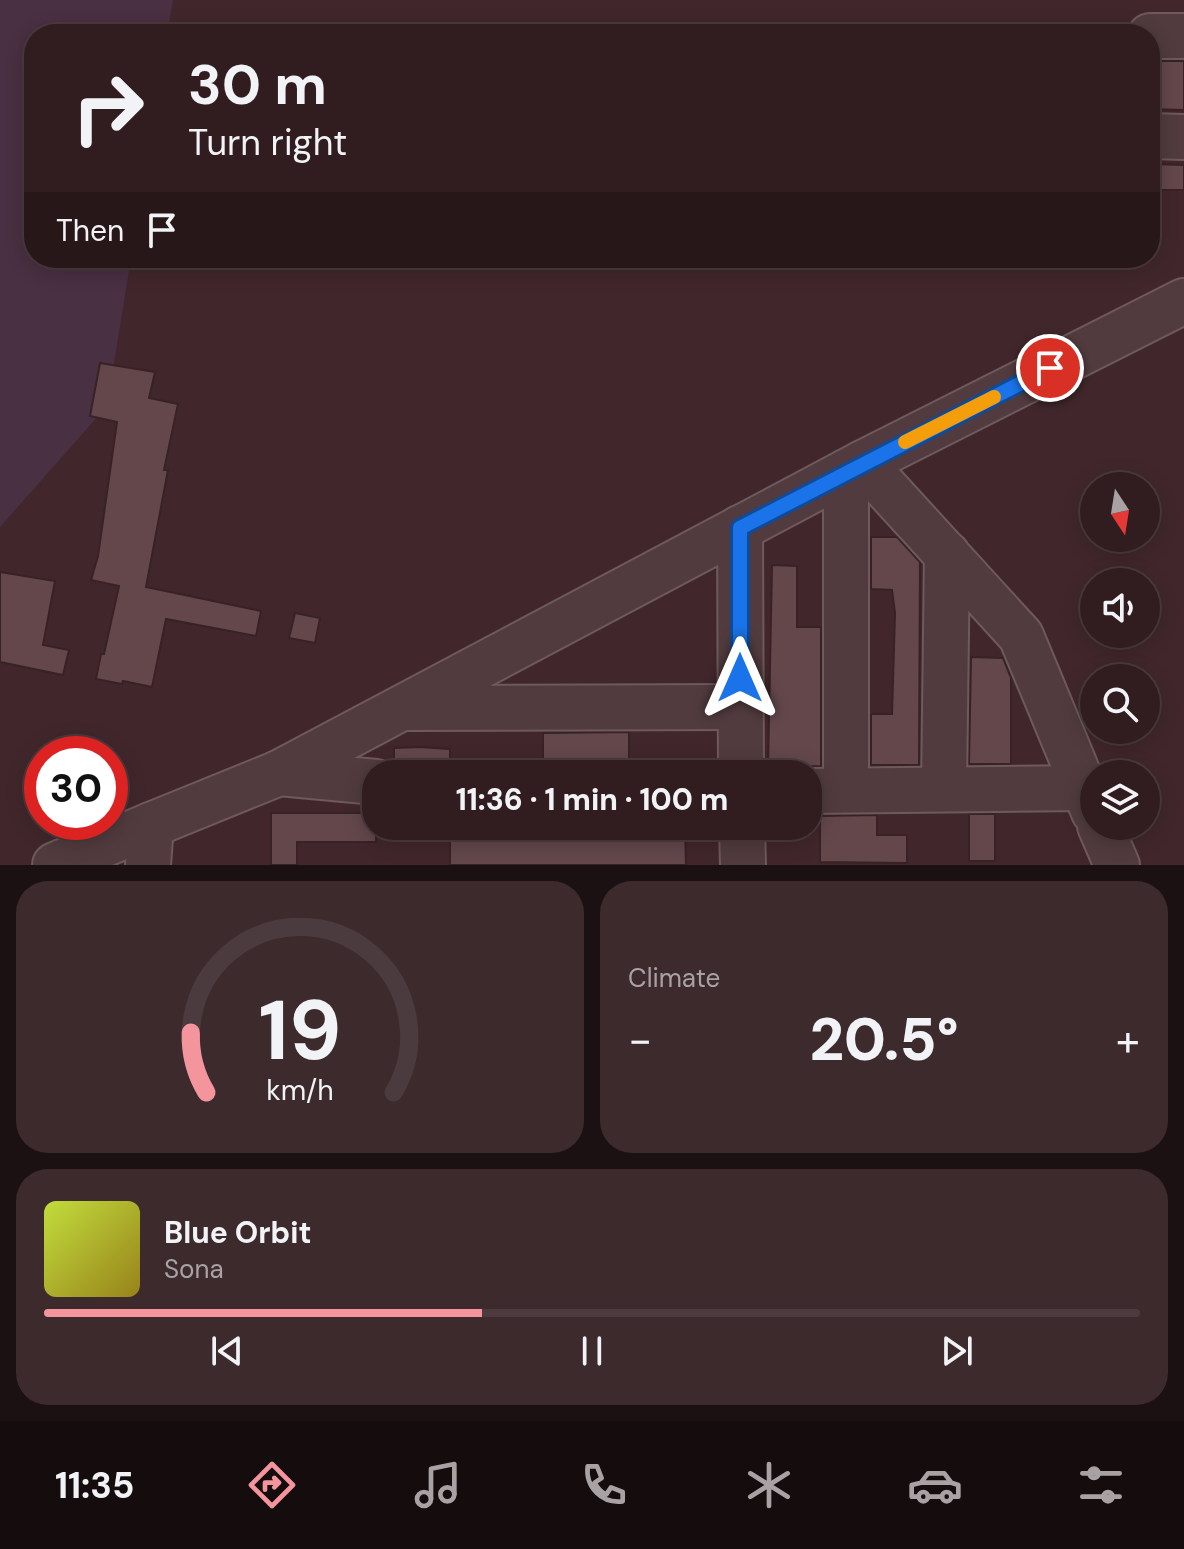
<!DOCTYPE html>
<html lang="en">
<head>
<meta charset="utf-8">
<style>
	body { margin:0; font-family:"DM Sans",sans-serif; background:#3d2a2d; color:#f1f3f6; height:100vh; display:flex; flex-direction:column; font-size:30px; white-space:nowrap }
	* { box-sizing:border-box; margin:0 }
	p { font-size:26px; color:#a8a2a5 }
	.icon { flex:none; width:44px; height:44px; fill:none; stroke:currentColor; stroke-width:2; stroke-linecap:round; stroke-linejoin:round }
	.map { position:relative; height:865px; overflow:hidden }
	.sheet { display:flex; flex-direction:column; gap:16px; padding:16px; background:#1b1012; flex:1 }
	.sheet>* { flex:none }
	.top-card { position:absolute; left:24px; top:24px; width:1136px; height:244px; border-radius:32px; box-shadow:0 4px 20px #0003,0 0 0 2px #4c3b3e; background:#311d20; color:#f1f3f6; overflow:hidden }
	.needle { width:52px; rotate:168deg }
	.tools { position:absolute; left:1080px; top:472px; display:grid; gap:16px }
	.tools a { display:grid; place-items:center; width:80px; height:80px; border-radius:50%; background:#311d20; box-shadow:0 4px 20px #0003,0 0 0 2px #4c3b3e; font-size:40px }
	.speed { position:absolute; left:24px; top:736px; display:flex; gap:16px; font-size:40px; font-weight:700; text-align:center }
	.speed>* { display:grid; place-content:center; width:104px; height:104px; border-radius:50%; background:#311d20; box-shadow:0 4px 20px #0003,0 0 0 2px #4c3b3e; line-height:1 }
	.speed .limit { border:12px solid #d22; background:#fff; color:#111 }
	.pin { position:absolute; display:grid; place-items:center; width:68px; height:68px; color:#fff; margin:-34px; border:4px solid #fff; border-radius:50%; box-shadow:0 2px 8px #0007 }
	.me { position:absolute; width:88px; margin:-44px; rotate:0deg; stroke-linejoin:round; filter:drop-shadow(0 0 6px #0008) }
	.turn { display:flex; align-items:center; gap:28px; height:168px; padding:0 32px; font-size:36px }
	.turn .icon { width:104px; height:104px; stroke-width:2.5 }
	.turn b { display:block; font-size:56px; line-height:68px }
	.then { display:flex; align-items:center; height:76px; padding:0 32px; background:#0003; gap:16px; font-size:30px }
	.big { font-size:60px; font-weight:800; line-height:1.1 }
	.sheet .tile { flex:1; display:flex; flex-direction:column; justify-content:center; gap:12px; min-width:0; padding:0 28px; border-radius:32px; background:#3d2a2d }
	.sheet .dial { align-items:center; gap:0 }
	.dial svg { height:208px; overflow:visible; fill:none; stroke:#4c3b3e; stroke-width:7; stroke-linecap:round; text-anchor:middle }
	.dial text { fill:#f1f3f6; stroke:none }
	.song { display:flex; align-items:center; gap:24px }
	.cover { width:96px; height:96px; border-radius:12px; background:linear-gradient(135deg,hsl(70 70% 55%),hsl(50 70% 35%)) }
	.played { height:8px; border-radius:4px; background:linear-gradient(90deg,#f4949d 40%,#4c3b3e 40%) }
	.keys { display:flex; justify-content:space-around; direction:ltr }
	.heat { display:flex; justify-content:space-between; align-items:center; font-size:44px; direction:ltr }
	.sheet .tiles { flex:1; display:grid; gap:16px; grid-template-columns:1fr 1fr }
	.tile:last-child { grid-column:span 2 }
	.trip { position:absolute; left:362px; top:760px; width:460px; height:80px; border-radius:32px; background:#311d20; box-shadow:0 4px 20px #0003,0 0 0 2px #4c3b3e; font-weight:800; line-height:80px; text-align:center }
	.tab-bar { display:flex; height:128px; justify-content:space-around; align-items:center; background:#140c0d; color:#a8a2a5 }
	.tab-bar .icon { width:56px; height:56px }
	.tab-bar .on { color:#f4949d }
	.tab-bar b { font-size:36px; color:#f1f3f6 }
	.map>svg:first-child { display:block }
	.green { fill:#493042 }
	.building { fill:#63474b; stroke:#382225; stroke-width:2 }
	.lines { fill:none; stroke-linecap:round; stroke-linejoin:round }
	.minor-casing { stroke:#6e595c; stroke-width:48 }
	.minor { stroke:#513b3e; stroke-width:44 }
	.route-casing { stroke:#114b97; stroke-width:20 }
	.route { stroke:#1a73e8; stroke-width:14 }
	.slow { stroke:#f59e0b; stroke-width:14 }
</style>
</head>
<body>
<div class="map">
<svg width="1184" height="865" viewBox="0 0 1184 865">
	<rect width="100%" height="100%" fill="#41272b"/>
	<path class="green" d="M0 0H173L167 34H34V258H131L107 406 0 527Z"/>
	<g class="building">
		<path d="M1150 61H1184V110L1150 109Z"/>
		<path d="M1150 164 1184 165V190H1150Z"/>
		<path d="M100 363 155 372 149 398 178 404 164 470H168L146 587 261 611 256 636 166 619 152 687 123 681 122 684 96 679 101 654H104L119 586 91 580 98 556 117 422 90 416Z"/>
		<path d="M871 537H897L920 562 919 765H871V714H892L895 613 892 590 871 589Z"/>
		<path d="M772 565 797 566V627H821V766L768 768Z"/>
		<path d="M0 572 55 581 43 645 69 650 63 675 0 662Z"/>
		<path d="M295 613 320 618 315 643 289 638Z"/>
		<path d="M971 657 1003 658 1011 678V764H969Z"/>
		<path d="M629 732V774H543V733Z"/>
		<path d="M420 747 450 749V774H399L394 766V748Z"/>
		<path d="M271 813H376V842H297V865H271Z"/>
		<rect x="969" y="814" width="26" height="47"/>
		<path d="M877 815V835H907V863L820 862V816Z"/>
		<path d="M450 826H685L686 865H450Z"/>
	</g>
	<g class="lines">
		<defs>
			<g id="minor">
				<path d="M1150 36H1184"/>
				<path d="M1150 136 1184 137"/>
				<path d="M863 463 1021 636 1094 812"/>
				<path d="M740 528 741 774"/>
				<path d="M408 708 740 707"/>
				<path d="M279 773 376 782"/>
				<path d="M944 789 947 554"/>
				<path d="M846 790V472"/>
				<path d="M808 791 1084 788"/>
				<path d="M151 825 279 773 863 463 1184 301"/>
				<path d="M742 826 743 865"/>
				<path d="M1100 826 1117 865"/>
				<path d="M55 865 151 825 148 865"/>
			</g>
		</defs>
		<use href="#minor" class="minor-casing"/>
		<use href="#minor" class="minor"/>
	</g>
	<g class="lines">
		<defs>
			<path id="route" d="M740 678V528L1050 368"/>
		</defs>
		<use href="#route" class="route-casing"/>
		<use href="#route" class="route"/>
		<path class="slow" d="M905 442 994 397"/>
	</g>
</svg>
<div class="tools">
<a><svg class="needle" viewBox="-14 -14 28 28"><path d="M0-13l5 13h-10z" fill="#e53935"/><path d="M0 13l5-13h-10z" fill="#a8a2a5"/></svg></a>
<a><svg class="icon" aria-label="sound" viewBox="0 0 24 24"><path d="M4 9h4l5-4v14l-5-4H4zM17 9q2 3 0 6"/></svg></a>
<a><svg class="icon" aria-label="search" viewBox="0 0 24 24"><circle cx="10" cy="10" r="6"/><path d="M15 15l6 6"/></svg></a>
<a><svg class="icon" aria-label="layers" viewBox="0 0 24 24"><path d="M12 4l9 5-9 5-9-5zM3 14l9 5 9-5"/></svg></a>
</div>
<div class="speed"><div class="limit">30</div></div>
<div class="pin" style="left:1050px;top:368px;background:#d93025"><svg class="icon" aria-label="arrive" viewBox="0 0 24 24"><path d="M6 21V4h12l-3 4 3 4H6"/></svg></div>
<svg class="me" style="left:740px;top:678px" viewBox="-20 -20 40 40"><path d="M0-17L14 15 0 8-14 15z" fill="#1a73e8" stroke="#fff" stroke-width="4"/></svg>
<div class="trip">11:36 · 1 min · 100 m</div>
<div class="top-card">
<div class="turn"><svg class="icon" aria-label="right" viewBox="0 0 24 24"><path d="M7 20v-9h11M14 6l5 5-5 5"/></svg><div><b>30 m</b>Turn right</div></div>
<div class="then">Then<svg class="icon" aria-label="arrive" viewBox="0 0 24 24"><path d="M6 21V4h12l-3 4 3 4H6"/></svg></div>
</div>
</div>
<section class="sheet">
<div class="tiles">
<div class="tile dial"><svg viewBox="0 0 100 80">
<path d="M14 69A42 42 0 1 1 86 69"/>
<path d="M14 69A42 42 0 0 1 8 46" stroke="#f4949d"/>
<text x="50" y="56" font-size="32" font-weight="700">19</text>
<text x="50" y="72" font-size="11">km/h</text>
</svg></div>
<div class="tile"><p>Climate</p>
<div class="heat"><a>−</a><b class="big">20.5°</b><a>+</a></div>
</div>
<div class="tile">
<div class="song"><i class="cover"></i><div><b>Blue Orbit</b><p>Sona</p></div></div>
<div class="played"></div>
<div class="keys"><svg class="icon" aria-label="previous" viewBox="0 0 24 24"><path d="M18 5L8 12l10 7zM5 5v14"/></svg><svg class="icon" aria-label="pause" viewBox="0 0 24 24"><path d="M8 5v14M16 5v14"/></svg><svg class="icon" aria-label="next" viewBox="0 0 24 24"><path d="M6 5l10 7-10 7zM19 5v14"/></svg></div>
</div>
</div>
</section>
<nav class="tab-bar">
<b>11:35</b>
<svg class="icon on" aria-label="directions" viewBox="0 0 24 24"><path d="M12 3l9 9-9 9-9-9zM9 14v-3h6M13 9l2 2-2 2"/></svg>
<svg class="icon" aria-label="music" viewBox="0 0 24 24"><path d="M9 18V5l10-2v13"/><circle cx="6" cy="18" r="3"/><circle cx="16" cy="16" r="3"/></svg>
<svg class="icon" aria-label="phone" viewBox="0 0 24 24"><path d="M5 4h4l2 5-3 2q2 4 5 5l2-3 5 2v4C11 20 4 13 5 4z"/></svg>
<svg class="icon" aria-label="climate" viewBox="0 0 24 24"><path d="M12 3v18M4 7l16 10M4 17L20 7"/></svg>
<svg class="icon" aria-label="car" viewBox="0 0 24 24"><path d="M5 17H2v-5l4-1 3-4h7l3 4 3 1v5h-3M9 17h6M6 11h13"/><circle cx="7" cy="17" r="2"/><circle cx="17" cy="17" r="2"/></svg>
<svg class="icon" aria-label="filters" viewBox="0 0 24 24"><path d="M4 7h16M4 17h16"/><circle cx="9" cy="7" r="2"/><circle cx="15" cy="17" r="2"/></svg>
</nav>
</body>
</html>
